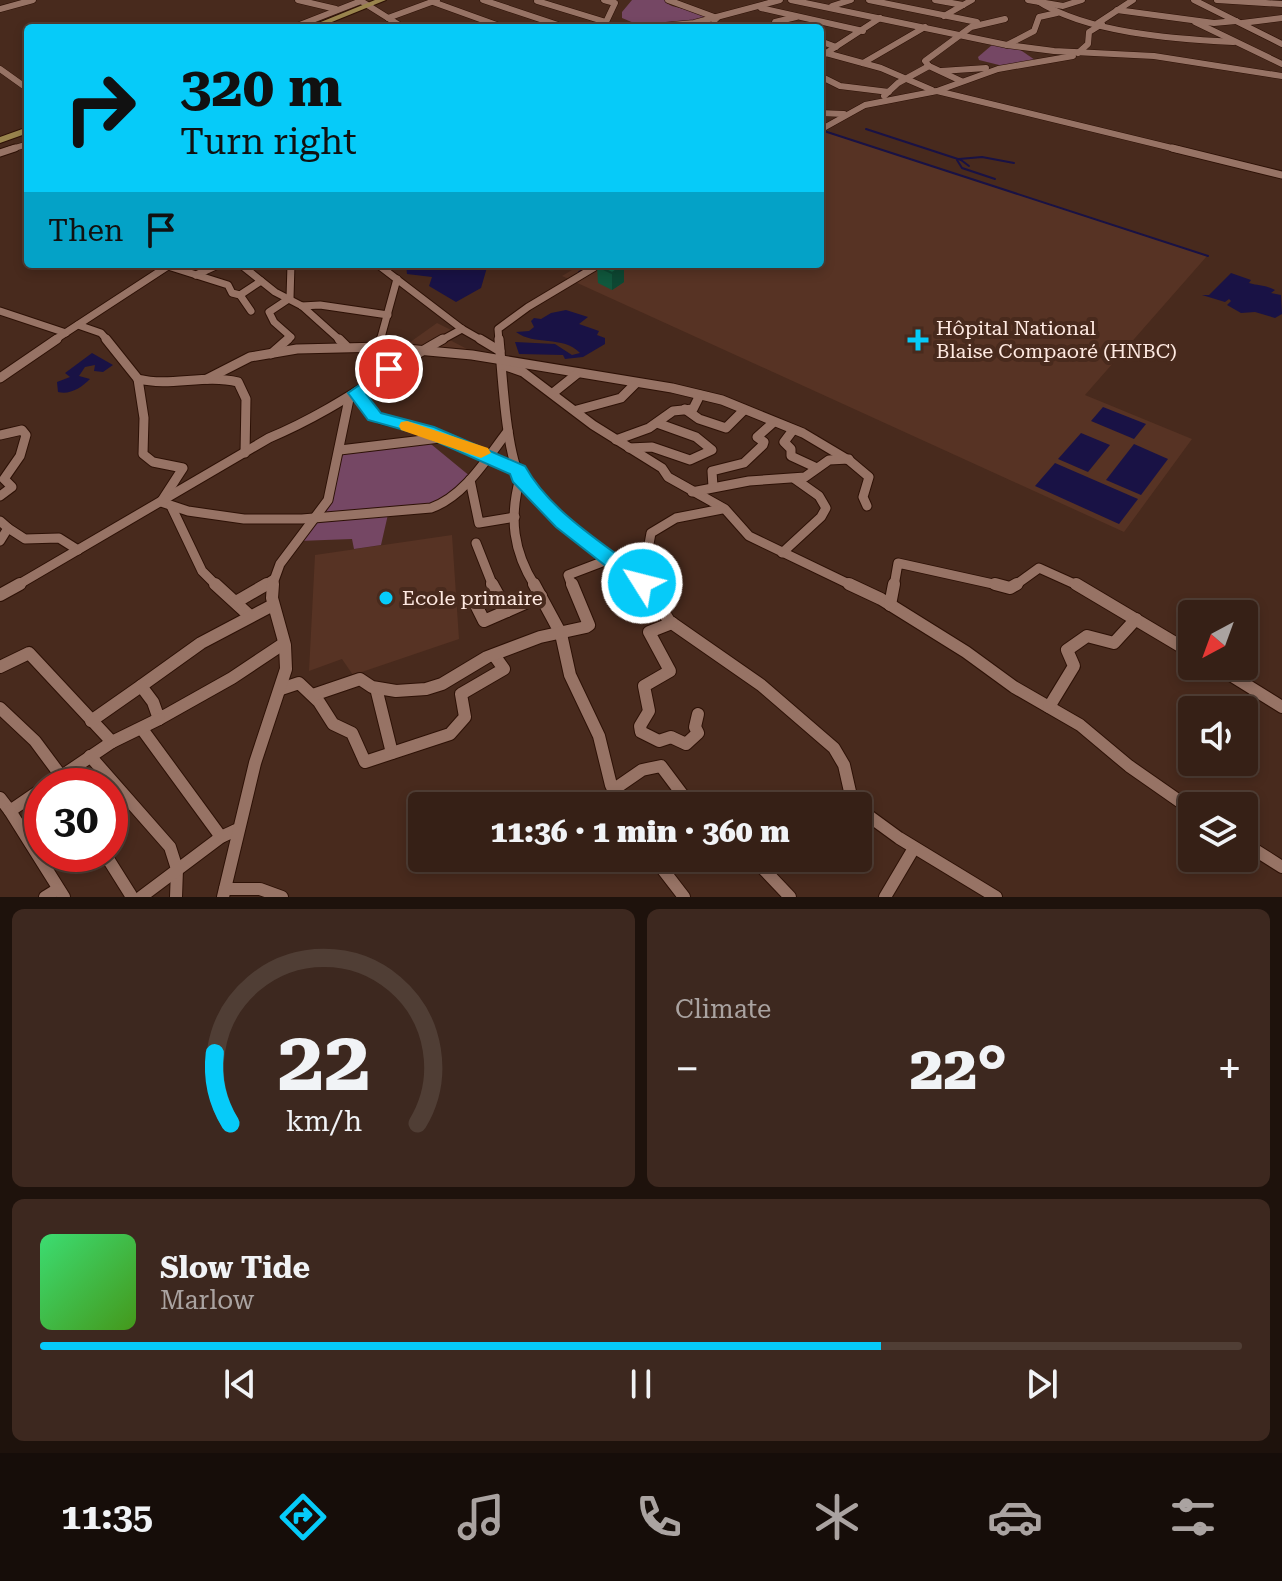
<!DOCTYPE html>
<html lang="en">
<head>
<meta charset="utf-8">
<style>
	body { margin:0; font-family:"Roboto Serif",serif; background:#3d281f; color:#f1f3f6; height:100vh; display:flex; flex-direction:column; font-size:30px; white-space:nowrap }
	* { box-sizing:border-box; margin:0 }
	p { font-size:26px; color:#aaa3a1 }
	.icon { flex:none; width:44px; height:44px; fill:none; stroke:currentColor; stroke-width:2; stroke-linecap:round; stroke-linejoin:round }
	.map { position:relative; height:897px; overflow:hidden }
	.drawer { display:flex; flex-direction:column; gap:12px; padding:12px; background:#1e120c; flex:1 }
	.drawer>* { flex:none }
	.guide { position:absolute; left:24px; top:24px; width:800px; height:244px; border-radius:8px; box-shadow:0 4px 12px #0003,0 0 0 2px #503e35; background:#06cbf9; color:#111; overflow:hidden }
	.needle { width:52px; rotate:221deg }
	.fabs { position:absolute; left:1178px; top:600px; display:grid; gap:16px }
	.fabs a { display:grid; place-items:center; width:80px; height:80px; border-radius:8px; background:#362016; box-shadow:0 4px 12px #0003,0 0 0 2px #503e35; font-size:40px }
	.speed { position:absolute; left:24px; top:768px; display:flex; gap:16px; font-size:40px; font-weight:700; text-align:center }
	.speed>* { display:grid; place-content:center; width:104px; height:104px; border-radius:50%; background:#362016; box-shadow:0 4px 12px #0003,0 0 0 2px #503e35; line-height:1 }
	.speed .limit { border:12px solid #d22; background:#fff; color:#111 }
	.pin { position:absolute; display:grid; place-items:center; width:68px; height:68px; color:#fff; margin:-34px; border:4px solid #fff; border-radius:50%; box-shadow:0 2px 8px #0007 }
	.me { position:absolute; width:88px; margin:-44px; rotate:306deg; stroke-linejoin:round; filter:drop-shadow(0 0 6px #0008) }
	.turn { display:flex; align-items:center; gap:28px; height:168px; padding:0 24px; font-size:36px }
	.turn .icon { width:104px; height:104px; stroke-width:2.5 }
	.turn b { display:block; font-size:56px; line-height:68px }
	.then { display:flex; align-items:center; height:76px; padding:0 24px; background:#0003; gap:16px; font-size:30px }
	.big { font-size:60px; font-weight:800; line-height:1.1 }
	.drawer .widget { flex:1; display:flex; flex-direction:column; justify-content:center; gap:12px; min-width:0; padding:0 28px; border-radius:12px; background:#3d281f }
	.drawer .dial { align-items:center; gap:0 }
	.dial svg { height:208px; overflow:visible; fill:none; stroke:#503e35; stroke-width:7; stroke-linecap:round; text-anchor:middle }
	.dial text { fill:#f1f3f6; stroke:none }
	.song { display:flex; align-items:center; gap:24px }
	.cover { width:96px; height:96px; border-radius:12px; background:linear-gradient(135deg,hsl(140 70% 55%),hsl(100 70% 35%)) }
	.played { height:8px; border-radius:4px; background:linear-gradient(90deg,#06cbf9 70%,#503e35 70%) }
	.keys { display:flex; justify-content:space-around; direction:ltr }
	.heat { display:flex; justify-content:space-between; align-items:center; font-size:44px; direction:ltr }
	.drawer .tiles { flex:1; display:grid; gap:12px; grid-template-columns:1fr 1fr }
	.widget:last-child { grid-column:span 2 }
	.trip { position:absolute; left:408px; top:792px; width:464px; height:80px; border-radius:8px; background:#362016; box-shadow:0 4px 12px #0003,0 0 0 2px #503e35; font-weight:800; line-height:80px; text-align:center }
	.tab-bar { display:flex; height:128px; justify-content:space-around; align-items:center; background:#160d09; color:#aaa3a1 }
	.tab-bar .icon { width:56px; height:56px }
	.tab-bar .selected { color:#06cbf9 }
	.tab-bar b { font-size:36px; color:#f1f3f6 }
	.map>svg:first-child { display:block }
	.built { fill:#573324 }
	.green { fill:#754764 }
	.water { fill:#191245 }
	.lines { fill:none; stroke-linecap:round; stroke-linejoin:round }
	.stream { stroke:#191245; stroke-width:2 }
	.street-far3-casing { stroke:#2d1106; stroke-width:7 }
	.street-far2-casing { stroke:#2d1106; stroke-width:9 }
	.street-far1-casing { stroke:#2d1106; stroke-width:11 }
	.street-casing { stroke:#2d1106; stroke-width:14 }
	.primary-casing { stroke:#2d1106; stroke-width:2 }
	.street-far3 { stroke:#977365; stroke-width:6 }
	.street-far2 { stroke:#977365; stroke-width:7 }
	.street-far1 { stroke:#977365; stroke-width:9 }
	.street { stroke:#977365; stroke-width:12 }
	.primary { fill:#99844d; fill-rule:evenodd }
	.wall { fill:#10583d }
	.shaded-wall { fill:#0d4732 }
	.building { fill:#136647; stroke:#0d4732; stroke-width:2 }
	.route { fill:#06cbf9; stroke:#0484a2; stroke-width:2 }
	.slow { fill:#f59e0b }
	.poi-dot { fill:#06cbf9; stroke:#482a1d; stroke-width:3 }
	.labels { text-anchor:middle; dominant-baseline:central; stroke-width:8; stroke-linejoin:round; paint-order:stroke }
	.poi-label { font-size:20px; fill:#fee9e1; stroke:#482a1d; text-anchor:start }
</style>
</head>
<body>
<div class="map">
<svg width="1282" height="897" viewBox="0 0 1282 897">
	<rect width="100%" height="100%" fill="#482a1d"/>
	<g class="built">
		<path d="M820 130 1207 256 1085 395 1192 439 1124 532 562 276 582 264H820Z"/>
		<path d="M437 323 457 333 448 339 467 349 459 353 425 352 389 370 376 366 389 350H399Z"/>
		<path d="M452 535 459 639 353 675 342 659 309 671 315 555Z"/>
	</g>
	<g class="green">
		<path d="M632 0H666V3L672 6 715 17 653 27 645 22 634 23 622 18V12Z"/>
		<path d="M992 45 1019 49 1038 62 1007 67 979 60 978 57Z"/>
		<path d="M426 440 471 477 449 500 389 510 381 545 354 549 352 539 298 541 329 503 342 451Z"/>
	</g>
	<g class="water">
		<path d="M406 264H488L481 288 456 302 429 286 432 277 407 274Z"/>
		<path d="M1231 273 1251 280 1249 283C1258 286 1263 284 1275 290L1271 293 1281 295 1282 314 1275 318 1255 312 1241 313 1227 305 1231 301 1229 299 1225 302 1202 295H1209Z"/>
		<path d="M566 310 588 317 579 324 599 331 597 335 605 338V344L583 357 565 359 563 355 519 354 515 342 555 344 572 355 580 353C563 335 534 346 516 332L529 331 534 327 531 321 534 318 541 319 551 313Z"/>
		<path d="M92 353 113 365 103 372 94 371 95 365 85 367 79 376 90 379C81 388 70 395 58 392L57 382 70 377 65 373Z"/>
		<path d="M1103 407 1146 424 1134 439 1091 421Z"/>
		<path d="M1081 433 1110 445 1088 472 1058 459Z"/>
		<path d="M1134 444 1168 459 1141 495 1106 480Z"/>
		<path d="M1055 463 1138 499 1119 524 1035 486Z"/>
	</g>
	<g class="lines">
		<g class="stream">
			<path d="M866 129 961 160 969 166"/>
			<path d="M824 131 1208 256"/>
			<path d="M959 159 982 157 1014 163"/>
			<path d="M957 160 962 168 995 179"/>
			<path d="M579 272 592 264"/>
		</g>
		<defs>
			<g id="street-far3">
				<path d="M298 0 336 9"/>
				<path d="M483 0 567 28"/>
				<path d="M604 0 615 3 606 22"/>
				<path d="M668 0 717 18"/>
				<path d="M791 0 1007 45 1054 51 1154 56 1282 76"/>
				<path d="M869 0 977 22"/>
				<path d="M935 0 963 5"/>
				<path d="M1028 0 1063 6 1082 0"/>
				<path d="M1036 0C1086 33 1174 39 1233 42"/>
				<path d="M1194 0 1282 44"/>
				<path d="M1217 0 1282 4"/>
				<path d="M361 1 404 28"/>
				<path d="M537 1 606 22 604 28"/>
				<path d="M433 2 505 28"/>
				<path d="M832 6 851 0"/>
				<path d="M761 8 863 31"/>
				<path d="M0 9 33 0"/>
				<path d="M1117 10 1214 23 1236 21"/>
				<path d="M944 16 972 0"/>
				<path d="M388 18 437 0"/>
				<path d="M714 18 715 25 726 28"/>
				<path d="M1195 22 1282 64"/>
				<path d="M1098 23 1133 0"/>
				<path d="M1242 23 1282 18"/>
				<path d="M292 28 361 1"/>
				<path d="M638 28 694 23 780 0"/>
				<path d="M787 28 775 22 796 17"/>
				<path d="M820 41 836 47"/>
				<path d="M1007 45 1034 31 1039 17 1057 13"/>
				<path d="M826 53 881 68 932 90"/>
				<path d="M1078 53 1088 44 1089 32 1102 24"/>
				<path d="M820 57 880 18"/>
				<path d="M863 63 925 27"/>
				<path d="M0 69 28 89"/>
				<path d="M941 71 986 68"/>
				<path d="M820 76 840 86 889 92"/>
				<path d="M961 81 929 66 925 61 971 27 1005 19"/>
				<path d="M937 91 998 69 1073 56"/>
				<path d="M884 96 898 83 929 66"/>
				<path d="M820 113 844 114"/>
				<path d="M820 130 865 105 937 91 1180 150"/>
				<path d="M8 150 28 144"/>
			</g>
			<g id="street-far2">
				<path d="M1172 148 1282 175"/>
				<path d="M0 153 15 148"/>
				<path d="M240 264 275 292 302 306 341 341"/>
				<path d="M377 264 462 329 483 341"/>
				<path d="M168 266 228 285 232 293 240 295"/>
				<path d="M196 275 220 264"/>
				<path d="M302 306 320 305 388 315"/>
				<path d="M0 311 66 333"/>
				<path d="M251 311 240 295 261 281"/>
				<path d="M78 325 101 333 108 341"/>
				<path d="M53 341 171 264"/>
				<path d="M286 341 291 337 274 322 269 312 290 298 291 264"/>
				<path d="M380 341 397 279"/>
				<path d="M440 341 462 329"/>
				<path d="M499 341 498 329 528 307 600 264"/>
			</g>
			<g id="street-far1">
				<path d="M106 339 138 379C171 387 204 374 238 382L246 399 245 453"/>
				<path d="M339 339 346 346"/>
				<path d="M480 339 500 351"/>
				<path d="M499 339C502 370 506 458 522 480 551 521 605 555 644 586"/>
				<path d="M271 354 288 339"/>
				<path d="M503 365 523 372 593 425 662 468 668 477 725 509 749 536 853 586"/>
				<path d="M376 377 381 339"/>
				<path d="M0 378 57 339"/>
				<path d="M138 379 144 418 143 454 153 462 183 468 161 502 188 511 244 519H302L431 508C465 496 487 458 508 431"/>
				<path d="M207 379 250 357 297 349 384 347 472 355 672 388 722 400 803 433 850 461 869 477 863 497 867 506"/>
				<path d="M357 393 380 419 428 431 519 471"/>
				<path d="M553 393 578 373"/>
				<path d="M685 409 699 419 726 428 744 410"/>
				<path d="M577 410 621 398 636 383"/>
				<path d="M793 430 784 442 791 449V456L817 468"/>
				<path d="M0 435 22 430 26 435 20 456 4 479 12 487 0 496"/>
				<path d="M616 440 649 428 673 411 693 409 700 395"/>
				<path d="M629 448 652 447 690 460 712 450 696 437 657 423"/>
				<path d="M340 450 440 438"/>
				<path d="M520 478C509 518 513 551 535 586"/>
				<path d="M470 480 479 523 515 517"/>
				<path d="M713 487 712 471 744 463 763 445 764 442 757 437 774 422"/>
				<path d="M692 492 749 481 805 477 829 460 849 459"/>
				<path d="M171 506 202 571 217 586"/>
				<path d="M0 521 8 528 0 541"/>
				<path d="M8 528 25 539 59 538 78 550"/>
				<path d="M476 543 493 586"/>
				<path d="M782 553 821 517 826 508 819 496 795 479"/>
				<path d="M642 583 651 533 676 518 722 509"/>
				<path d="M16 586 269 438C334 411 382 373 443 339"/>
				<path d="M263 586 274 579"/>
				<path d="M272 586 280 564 328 500 349 399"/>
				<path d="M572 586 568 575 610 559"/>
				<path d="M894 586 898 563 1002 586"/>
				<path d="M1014 586 1039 568 1079 586"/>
			</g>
			<g id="street">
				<path d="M215 584 250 616"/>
				<path d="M492 584 507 611 541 596"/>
				<path d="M534 584 561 634 570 675 599 736 611 785 621 806"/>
				<path d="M641 584 651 591 669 621 761 685 834 748 844 765 851 796 862 811 899 838 996 897"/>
				<path d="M849 584 881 599 966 652 1014 687 1080 725 1129 766 1192 810"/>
				<path d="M995 584 1010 588 1017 584"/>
				<path d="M1076 584 1192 653"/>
				<path d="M0 595 20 584"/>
				<path d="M474 601 484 621 507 611"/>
				<path d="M236 602 267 584"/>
				<path d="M273 605 201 643 141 686 153 702 159 719 232 678 283 644"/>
				<path d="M890 605 894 584"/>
				<path d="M672 623 649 632 670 671 644 686 649 711 640 726 641 732 659 741 671 737 686 744 698 733 695 727 698 714"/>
				<path d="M1216 666 1282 707"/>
				<path d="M0 667 29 653 112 742"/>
				<path d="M376 688 392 753"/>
				<path d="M281 689 299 683 319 702 333 724 352 733 365 762 450 734 465 717 461 694 504 669 494 655"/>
				<path d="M313 695 360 679 372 687 396 691 426 689 442 684 487 657 540 637 586 627 589 625 572 584"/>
				<path d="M1049 707 1074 666 1067 650 1087 636 1114 643 1136 619"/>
				<path d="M0 708 35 741 61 776"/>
				<path d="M91 721 141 686"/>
				<path d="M142 729 221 837"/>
				<path d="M90 756 170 847 177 869 176 897"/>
				<path d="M47 786 112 742 159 719"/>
				<path d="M613 790 642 770 661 766 691 806"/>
				<path d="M0 798 10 811 42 789"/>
				<path d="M10 811 64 897"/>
				<path d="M1244 843 1282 867"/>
				<path d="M105 854 132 897"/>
				<path d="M654 858 684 897"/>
				<path d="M753 858 790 897"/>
				<path d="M225 889H260L282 897"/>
				<path d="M45 897 58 889"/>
				<path d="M141 897 221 837 236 830"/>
				<path d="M223 897 255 763 286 669 285 645 272 598 273 584"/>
				<path d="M885 897 914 848"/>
			</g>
			<g id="primary">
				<path d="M375 0H386L317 28H306Z"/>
				<path d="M28 127V133L0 143V137Z"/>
			</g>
		</defs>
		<use href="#street-far3" class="street-far3-casing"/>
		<use href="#street-far2" class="street-far2-casing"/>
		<use href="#street-far1" class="street-far1-casing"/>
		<use href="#street" class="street-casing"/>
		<use href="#primary" class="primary-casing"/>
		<use href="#street-far3" class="street-far3"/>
		<use href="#street-far2" class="street-far2"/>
		<use href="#street-far1" class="street-far1"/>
		<use href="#street" class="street"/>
		<use href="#primary" class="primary"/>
	</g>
	<path class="wall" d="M601 264 624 282 612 290 598 283 597 266Z"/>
	<path class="shaded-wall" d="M624 265V282L612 290V273Z"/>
	<path class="building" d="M601 264H621L624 265 612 273 597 266Z"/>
	<path class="route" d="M389 364 397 369 395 372 366 394 381 413 434 427 525 466C551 513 607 546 649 578L652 583 649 588H634L556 527 513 482 510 474 422 435 368 420 348 393Z"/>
	<path class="slow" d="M407 421 488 448 491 453 481 458 401 430 399 426 401 422Z"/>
	<g class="poi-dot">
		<path d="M914 328h8v8h8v8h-8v8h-8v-8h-8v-8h8z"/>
		<circle cx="386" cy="598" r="8"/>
	</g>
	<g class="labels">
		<g class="poi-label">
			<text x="936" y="328">Hôpital National<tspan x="936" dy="23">Blaise Compaoré (HNBC)</tspan></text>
			<text x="402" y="598">Ecole primaire</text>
		</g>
	</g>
</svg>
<div class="fabs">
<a><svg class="needle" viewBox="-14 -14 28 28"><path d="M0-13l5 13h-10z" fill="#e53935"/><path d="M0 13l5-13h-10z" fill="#aaa3a1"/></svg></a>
<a><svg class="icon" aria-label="sound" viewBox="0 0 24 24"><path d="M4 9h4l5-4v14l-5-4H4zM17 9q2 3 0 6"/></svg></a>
<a><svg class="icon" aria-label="layers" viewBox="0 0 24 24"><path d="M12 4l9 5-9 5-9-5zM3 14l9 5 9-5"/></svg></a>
</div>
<div class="speed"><div class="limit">30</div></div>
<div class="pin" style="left:389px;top:369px;background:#d93025"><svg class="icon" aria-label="arrive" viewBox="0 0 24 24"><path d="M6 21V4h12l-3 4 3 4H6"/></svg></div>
<svg class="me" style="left:642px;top:583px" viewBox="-20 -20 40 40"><circle r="17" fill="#06cbf9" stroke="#fff" stroke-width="3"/><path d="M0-11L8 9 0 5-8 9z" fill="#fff"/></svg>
<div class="trip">11:36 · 1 min · 360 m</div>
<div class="guide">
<div class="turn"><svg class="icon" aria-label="right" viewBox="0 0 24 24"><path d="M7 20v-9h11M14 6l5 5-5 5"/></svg><div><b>320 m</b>Turn right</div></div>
<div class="then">Then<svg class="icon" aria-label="arrive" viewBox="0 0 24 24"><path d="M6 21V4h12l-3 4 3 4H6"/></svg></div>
</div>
</div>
<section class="drawer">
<div class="tiles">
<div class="widget dial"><svg viewBox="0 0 100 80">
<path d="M14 69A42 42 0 1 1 86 69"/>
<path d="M14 69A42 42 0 0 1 8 42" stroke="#06cbf9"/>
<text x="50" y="56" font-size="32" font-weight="700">22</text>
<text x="50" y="72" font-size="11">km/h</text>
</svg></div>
<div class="widget"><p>Climate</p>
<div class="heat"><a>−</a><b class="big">22°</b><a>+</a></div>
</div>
<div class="widget">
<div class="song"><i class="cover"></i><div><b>Slow Tide</b><p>Marlow</p></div></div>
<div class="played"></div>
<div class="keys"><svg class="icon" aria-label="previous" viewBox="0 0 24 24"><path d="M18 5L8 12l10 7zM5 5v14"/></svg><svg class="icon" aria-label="pause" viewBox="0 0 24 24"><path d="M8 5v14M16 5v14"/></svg><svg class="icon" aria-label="next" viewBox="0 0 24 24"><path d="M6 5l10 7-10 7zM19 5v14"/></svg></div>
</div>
</div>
</section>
<nav class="tab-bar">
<b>11:35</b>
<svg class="icon selected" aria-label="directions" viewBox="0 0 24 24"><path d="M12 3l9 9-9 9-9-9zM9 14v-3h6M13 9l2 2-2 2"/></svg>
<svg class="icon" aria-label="music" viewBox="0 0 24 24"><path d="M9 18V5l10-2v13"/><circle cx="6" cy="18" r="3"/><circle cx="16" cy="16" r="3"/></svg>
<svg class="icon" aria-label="phone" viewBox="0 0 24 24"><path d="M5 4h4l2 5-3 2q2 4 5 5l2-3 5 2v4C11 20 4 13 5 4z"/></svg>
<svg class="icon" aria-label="climate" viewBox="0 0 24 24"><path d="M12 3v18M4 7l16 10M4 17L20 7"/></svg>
<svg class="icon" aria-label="car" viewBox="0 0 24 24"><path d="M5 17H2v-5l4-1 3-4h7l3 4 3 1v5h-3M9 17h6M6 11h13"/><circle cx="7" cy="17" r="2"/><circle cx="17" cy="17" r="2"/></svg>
<svg class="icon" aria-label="filters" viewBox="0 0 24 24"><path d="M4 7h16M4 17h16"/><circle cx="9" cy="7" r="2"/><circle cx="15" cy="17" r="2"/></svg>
</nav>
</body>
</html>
